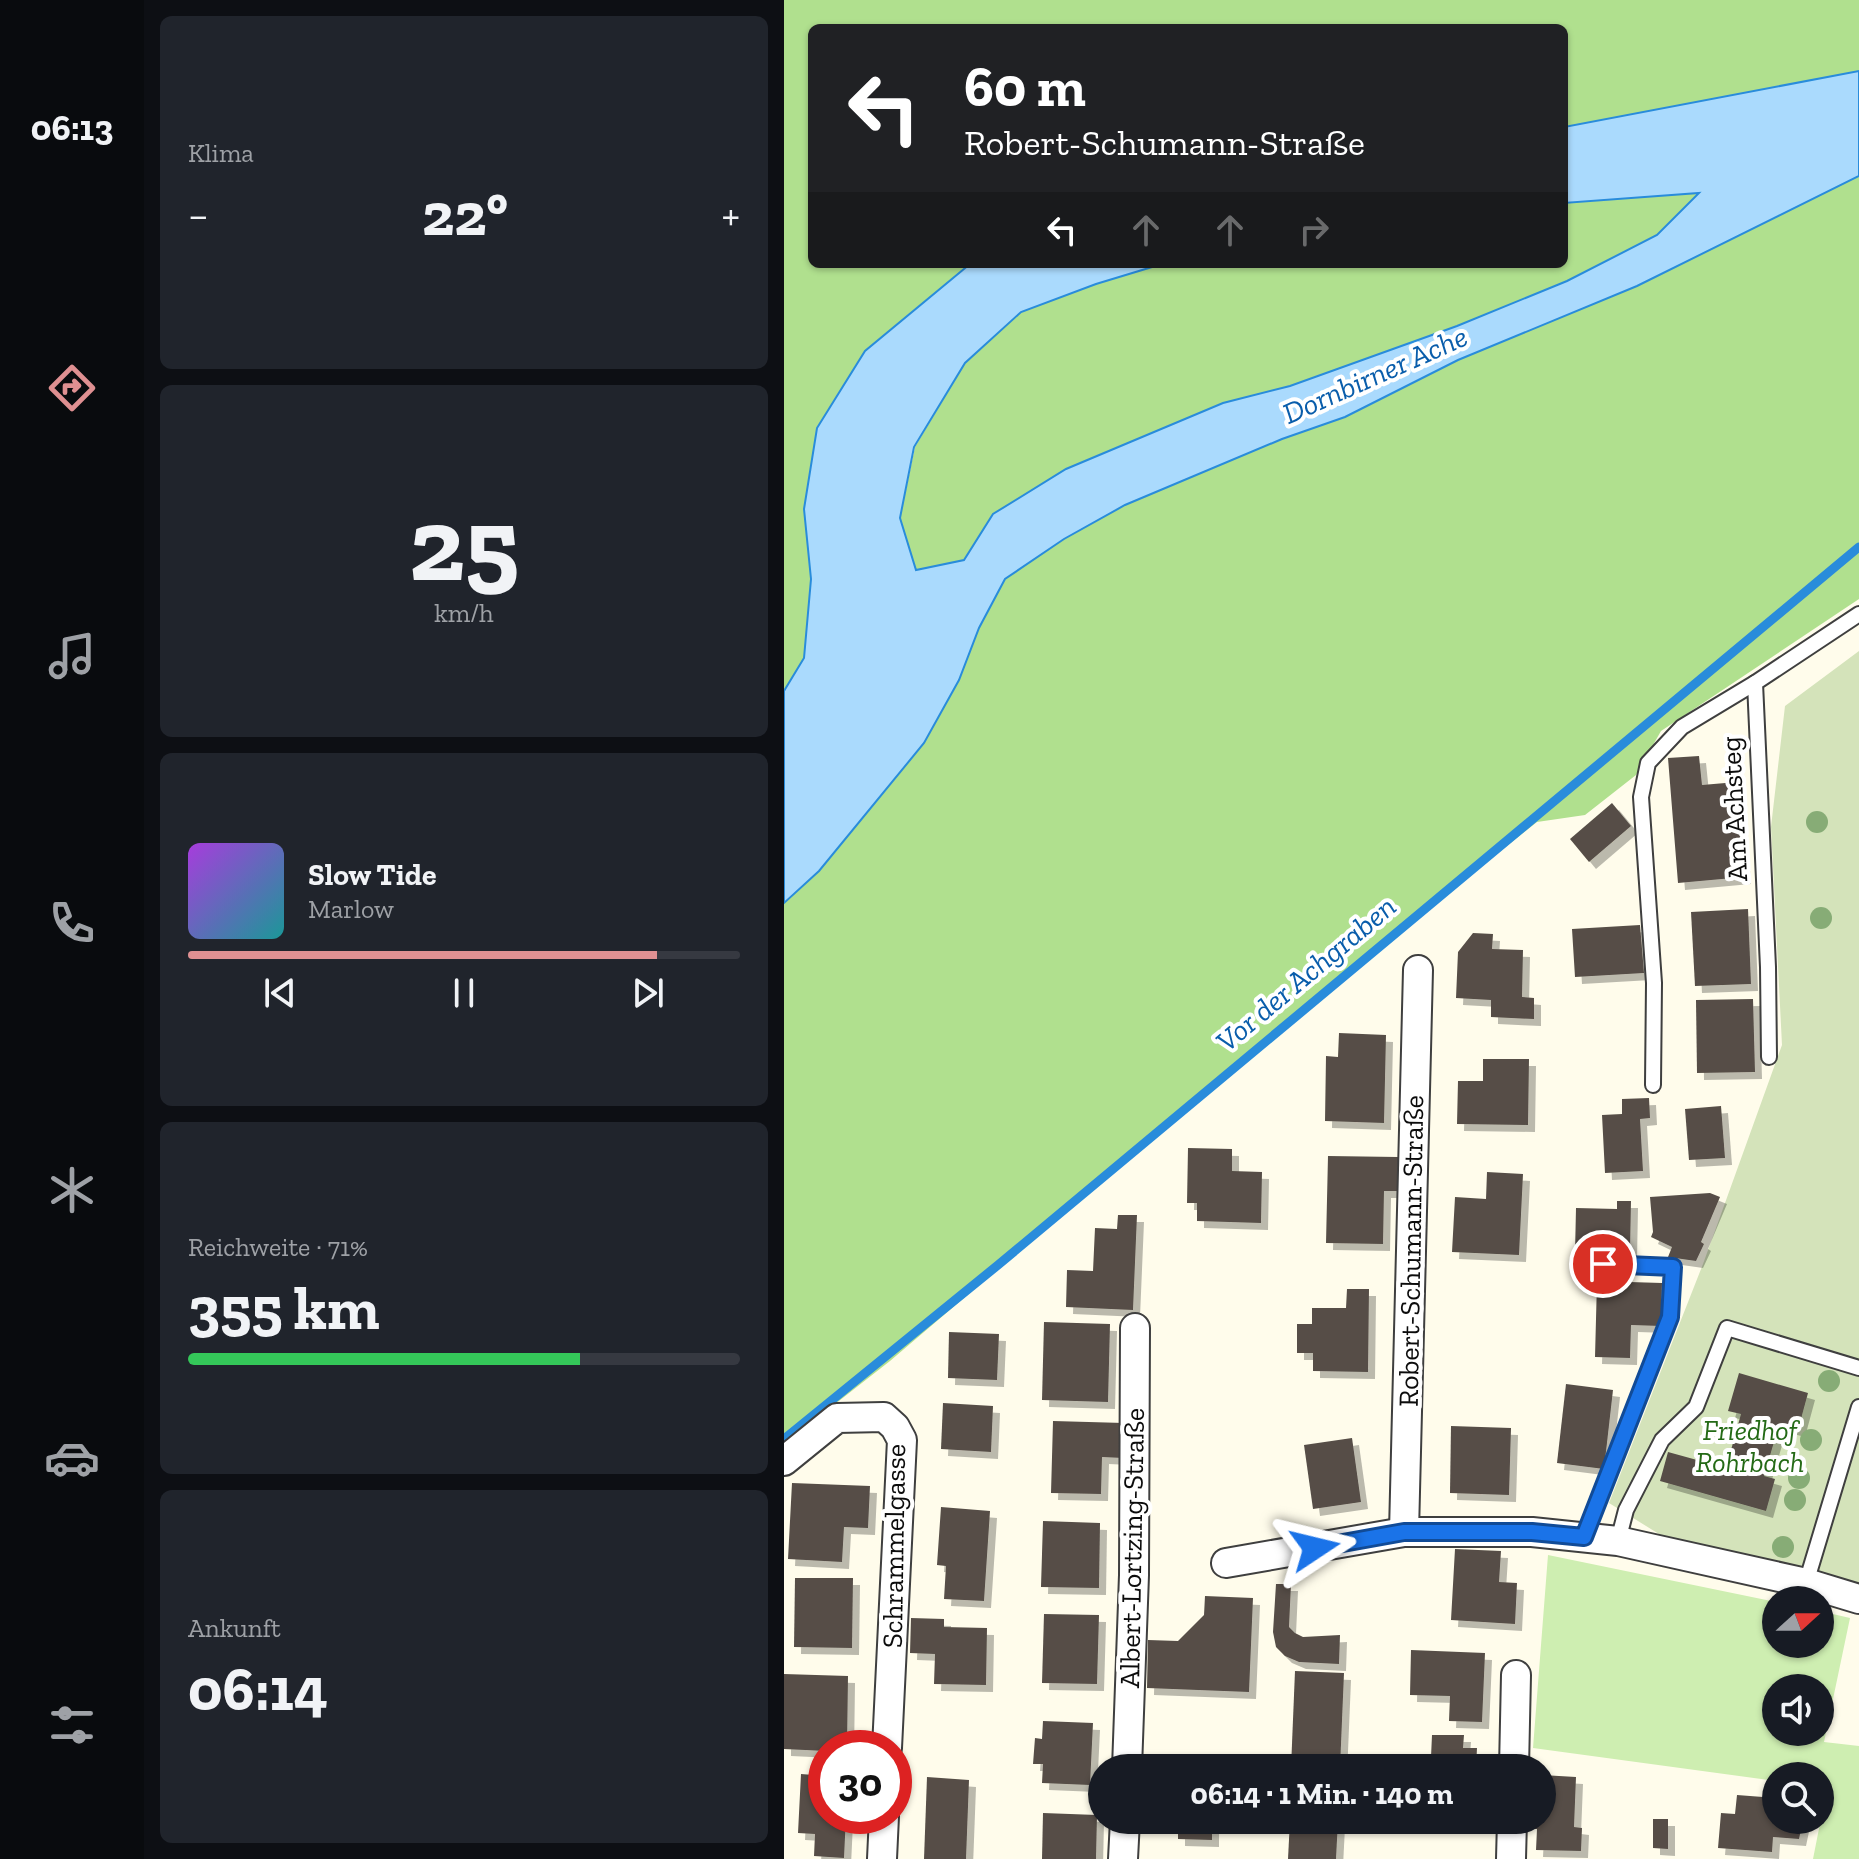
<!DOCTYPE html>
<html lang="de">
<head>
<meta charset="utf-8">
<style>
	body { margin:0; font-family:"Zilla Slab",serif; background:#20242c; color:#f1f3f6; height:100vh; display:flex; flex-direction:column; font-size:30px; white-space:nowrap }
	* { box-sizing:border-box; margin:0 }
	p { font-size:26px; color:#9ea1a6 }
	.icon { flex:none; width:44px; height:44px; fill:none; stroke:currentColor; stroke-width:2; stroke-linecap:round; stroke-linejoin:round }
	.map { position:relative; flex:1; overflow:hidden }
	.drawer { display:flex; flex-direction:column; gap:16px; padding:16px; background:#0d0f14; width:640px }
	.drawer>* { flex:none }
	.banner { position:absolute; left:24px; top:24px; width:760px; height:244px; border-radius:12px; box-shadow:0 2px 6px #0004; background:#202124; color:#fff; overflow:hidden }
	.needle { width:52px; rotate:69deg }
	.buttons { position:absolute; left:978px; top:1586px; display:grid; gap:16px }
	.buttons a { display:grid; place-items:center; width:72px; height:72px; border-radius:50%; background:#171b24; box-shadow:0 2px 6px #0004; font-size:40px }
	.speed { position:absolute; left:24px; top:1730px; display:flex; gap:16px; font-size:40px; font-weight:700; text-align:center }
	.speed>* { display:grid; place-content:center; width:104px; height:104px; border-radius:50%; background:#171b24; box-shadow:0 2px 6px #0004; line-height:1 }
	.speed .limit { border:12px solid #d22; background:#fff; color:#111 }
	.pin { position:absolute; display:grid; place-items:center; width:68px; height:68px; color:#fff; margin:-34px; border:4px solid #fff; border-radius:50%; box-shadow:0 2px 8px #0007 }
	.me { position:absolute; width:88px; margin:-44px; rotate:80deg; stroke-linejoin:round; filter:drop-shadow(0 0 6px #0008) }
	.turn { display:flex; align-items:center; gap:28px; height:168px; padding:0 24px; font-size:36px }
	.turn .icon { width:104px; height:104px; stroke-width:2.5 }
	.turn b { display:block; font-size:56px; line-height:68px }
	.lanes { display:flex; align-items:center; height:76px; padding:0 24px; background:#0003; justify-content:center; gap:40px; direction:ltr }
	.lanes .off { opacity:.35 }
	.big { font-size:60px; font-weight:700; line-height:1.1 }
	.drawer .tile { flex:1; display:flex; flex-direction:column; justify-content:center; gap:12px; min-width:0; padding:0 28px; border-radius:12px; background:#20242c }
	.drawer .dial { align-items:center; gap:0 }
	.dial b { font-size:104px; line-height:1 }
	.song { display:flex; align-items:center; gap:24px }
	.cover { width:96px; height:96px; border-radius:12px; background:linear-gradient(135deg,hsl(280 70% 55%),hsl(180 70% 35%)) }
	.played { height:8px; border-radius:4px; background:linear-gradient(90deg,#df9092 85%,#363941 85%) }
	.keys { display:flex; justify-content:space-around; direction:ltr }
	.heat { display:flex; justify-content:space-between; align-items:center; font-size:44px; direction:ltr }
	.charge { height:12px; border-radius:6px; background:linear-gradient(90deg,#34c759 71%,#363941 0) }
	.trip { position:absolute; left:304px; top:1754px; width:468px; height:80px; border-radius:40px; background:#171b24; box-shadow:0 2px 6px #0004; font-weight:700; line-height:80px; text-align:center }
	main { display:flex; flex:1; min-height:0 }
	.menu { display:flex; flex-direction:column; width:144px; justify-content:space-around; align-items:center; background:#090b0e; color:#9ea1a6 }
	.menu .icon { width:56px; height:56px }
	.menu .current { color:#df9092 }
	.menu b { font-size:36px; color:#f1f3f6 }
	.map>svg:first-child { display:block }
	.green { fill:#ceeeb1; fill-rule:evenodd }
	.forest { fill:#b0e08e }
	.cemetery { fill:#d4e3ba }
	.water { fill:#aadafd; stroke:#298cdb; stroke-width:2 }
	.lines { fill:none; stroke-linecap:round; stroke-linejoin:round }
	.stream { stroke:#298cdb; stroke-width:9 }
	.building { fill:#564e47; filter:url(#shadow) }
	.lane-casing { stroke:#3f3f3f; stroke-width:18 }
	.street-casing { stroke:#3f3f3f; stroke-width:32 }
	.lane { stroke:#fff; stroke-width:14 }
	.street { stroke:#fff; stroke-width:28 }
	.tree { fill:#87ac76 }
	.route-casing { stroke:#114b97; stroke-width:20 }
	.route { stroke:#1a73e8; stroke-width:14 }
	.labels { text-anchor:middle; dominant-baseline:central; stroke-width:8; stroke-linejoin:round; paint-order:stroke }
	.street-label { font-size:28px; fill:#0c0c0c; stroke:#fff }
	.park-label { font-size:28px; font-style:italic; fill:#246a16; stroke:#fff }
	.water-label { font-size:30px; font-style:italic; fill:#095dab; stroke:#fff }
</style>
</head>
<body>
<main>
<nav class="menu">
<b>06:13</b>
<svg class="icon current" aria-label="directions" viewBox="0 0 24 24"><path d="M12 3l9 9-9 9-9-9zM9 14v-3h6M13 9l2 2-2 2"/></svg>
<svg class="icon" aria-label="music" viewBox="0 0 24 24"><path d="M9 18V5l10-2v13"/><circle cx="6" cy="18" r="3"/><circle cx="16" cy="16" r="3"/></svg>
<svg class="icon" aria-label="phone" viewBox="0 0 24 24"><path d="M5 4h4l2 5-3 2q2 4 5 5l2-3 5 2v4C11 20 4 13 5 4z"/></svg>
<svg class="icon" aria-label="climate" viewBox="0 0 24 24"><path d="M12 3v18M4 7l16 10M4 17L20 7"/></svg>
<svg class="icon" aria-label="car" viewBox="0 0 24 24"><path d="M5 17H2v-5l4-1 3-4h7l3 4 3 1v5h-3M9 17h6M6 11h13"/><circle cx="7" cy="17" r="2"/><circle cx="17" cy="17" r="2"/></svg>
<svg class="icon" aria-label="filters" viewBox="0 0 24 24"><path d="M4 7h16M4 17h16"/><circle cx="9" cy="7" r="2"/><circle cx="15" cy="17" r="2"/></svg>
</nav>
<section class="drawer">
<div class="tile"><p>Klima</p>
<div class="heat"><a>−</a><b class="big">22°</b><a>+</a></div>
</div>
<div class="tile dial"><b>25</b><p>km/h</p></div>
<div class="tile">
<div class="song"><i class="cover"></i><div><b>Slow Tide</b><p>Marlow</p></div></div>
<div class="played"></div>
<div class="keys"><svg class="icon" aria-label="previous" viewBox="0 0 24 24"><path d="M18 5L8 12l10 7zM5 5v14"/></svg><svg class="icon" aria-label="pause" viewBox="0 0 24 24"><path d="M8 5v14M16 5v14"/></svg><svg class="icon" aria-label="next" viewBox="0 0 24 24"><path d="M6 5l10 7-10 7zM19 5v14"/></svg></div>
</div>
<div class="tile"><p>Reichweite · 71%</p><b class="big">355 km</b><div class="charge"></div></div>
<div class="tile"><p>Ankunft</p><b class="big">06:14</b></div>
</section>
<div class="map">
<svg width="1075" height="1859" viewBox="0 0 1075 1859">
	<defs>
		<filter id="shadow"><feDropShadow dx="7" dy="7" stdDeviation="0" flood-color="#0004"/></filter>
	</defs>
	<rect width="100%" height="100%" fill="#fffceb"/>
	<path class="green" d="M764 1555 992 1602V1644H1036V1611L1066 1618 1040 1742 1075 1746V1859H1029L1043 1788 1036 1786V1776H992V1781L749 1748ZM992 1688H1036V1732H992Z"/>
	<g class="forest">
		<path d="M0 0H1075V71L780 127V28H28V264H186L81 351 20 509 27 579 20 658 0 691Z"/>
		<path d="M1075 176V599L877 731 852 775 801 815 753 822 540 991 106 1361 0 1444V903L35 871 140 743 175 680 195 628 220 579 280 539 341 505 498 439 561 417 674 360 853 286Z"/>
		<path d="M916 192 873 235 783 281 673 326 506 386 439 403 209 514 180 560 132 570 116 518 131 447 181 363 237 312 312 284 378 264H780V203Z"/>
	</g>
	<path class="cemetery" d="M1075 651V1588L883 1539 825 1503 919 1264 998 1045 987 827 1001 706Z"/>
	<path class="water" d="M1075 71V176L853 286 674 360 561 417 498 439 341 505 280 539 221 579 195 628 175 680 140 743 35 871 0 903V691L20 658 27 579 20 509 33 428 81 351 186 264H378L312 284 237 312 181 363 130 447 116 518 132 570 180 560 209 514 282 469 439 403 506 386 673 326 783 281 873 235 915 193 780 203V127Z"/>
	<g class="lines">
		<path class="stream" d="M0 1439 214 1265 1075 547"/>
	</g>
	<g class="building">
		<path d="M915 756 918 785 953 782 960 877 894 883 884 758Z"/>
		<path d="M828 803 847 826 805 862 786 839Z"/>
		<path d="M964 909 967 984 911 986 907 912Z"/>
		<path d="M856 925 860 973 791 977 788 929Z"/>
		<path d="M689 933 709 934 708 949 739 950 738 997 750 998V1019L707 1017V1000L672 998 674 952Z"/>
		<path d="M969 999 971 1072 913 1073 912 1000Z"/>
		<path d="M555 1033 602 1035 600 1123 541 1121 542 1056 554 1057Z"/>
		<path d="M699 1059H745L744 1125 673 1124 674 1081H699Z"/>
		<path d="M865 1098 866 1118 856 1119 859 1171 821 1173 818 1115 838 1114V1099Z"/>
		<path d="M937 1106 941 1158 905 1160 901 1109Z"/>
		<path d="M404 1148 448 1149V1171L478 1172 477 1223 413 1221V1203H403Z"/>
		<path d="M544 1156 614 1157V1191H600L599 1244 542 1243Z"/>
		<path d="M703 1172 739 1174 735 1255 668 1252 671 1197 702 1199Z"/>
		<path d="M926 1193 936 1197 917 1242 920 1244 912 1261 884 1257 888 1247 867 1237 869 1232 866 1197Z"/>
		<path d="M833 1201H847L846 1252 832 1251V1254L791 1253 792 1208 833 1209Z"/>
		<path d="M334 1215H353L349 1310 282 1307 283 1270 309 1271 311 1228 333 1229Z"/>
		<path d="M813 1281 878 1283 877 1326 847 1325 846 1358 811 1357Z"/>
		<path d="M563 1289H585L584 1372 529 1371V1353H513V1324H528V1308H562Z"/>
		<path d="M260 1322 326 1324 324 1402 258 1400Z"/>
		<path d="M165 1332 215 1334 213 1380 164 1378Z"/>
		<path d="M955 1373 1024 1393 1014 1430 995 1425 980 1476 991 1479 982 1511 876 1481 884 1452 942 1468 957 1414 944 1411Z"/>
		<path d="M782 1384 829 1390 820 1469 773 1463Z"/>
		<path d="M159 1403 209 1406 207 1452 157 1449Z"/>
		<path d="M269 1421 340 1423 339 1458 318 1457 317 1494 267 1493Z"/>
		<path d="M667 1426 727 1428 725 1495 666 1493Z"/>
		<path d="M568 1438 577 1502 529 1509 520 1445Z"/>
		<path d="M8 1483 86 1486 84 1528 60 1527 58 1562 4 1559Z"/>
		<path d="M157 1507 206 1511 200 1601 160 1599 162 1566 153 1565Z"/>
		<path d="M259 1521 316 1523 315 1588 257 1587Z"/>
		<path d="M671 1549 717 1551 715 1582 733 1583 731 1624 667 1620Z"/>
		<path d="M11 1578H69L68 1648 10 1647Z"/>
		<path d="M492 1584H507L505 1627 511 1633 519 1637 556 1635 555 1664 515 1662 501 1656 492 1647 489 1632Z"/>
		<path d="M421 1596 469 1598 465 1692 363 1688 364 1640 394 1641 420 1615Z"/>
		<path d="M260 1614 315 1615 313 1684 258 1683Z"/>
		<path d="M127 1618 160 1619V1627L203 1628 202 1685 150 1684 151 1654 126 1653Z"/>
		<path d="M627 1650 701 1653 698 1722 665 1721 666 1696 626 1695Z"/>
		<path d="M511 1671 560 1673 556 1768H507Z"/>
		<path d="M0 1674 64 1676 63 1748H42V1751L0 1749Z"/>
		<path d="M259 1721 309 1723 306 1785 258 1783 259 1764H249L251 1738 258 1739Z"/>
		<path d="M648 1735H680L679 1748H693L692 1768H652L653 1757H647Z"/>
		<path d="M409 1756 456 1757V1768H408Z"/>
		<path d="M17 1774 42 1776V1816H62L60 1858 30 1856 31 1834 14 1833Z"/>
		<path d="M758 1775 792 1777 790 1827 798 1828 797 1851 752 1850 753 1829H747L748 1820H758Z"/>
		<path d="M143 1777 185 1780 182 1859H140Z"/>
		<path d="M953 1795 992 1798V1820H1019L1015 1839 989 1837 988 1852 934 1848 937 1813 951 1814Z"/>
		<path d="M259 1813 313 1815 312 1859H258Z"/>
		<path d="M869 1819H884V1849L869 1848Z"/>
		<path d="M394 1820H454V1826L428 1825V1840L394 1839Z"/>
		<path d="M506 1820H554L552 1859H504Z"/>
	</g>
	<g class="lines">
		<defs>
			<g id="lane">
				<path d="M985 1057 984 967 971 683 1075 614"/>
				<path d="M869 1085 870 983 857 797 864 763 898 727 971 683"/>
				<path d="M800 1537 886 1317 889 1267 819 1264"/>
				<path d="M834 1541 842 1510 878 1440 912 1407 943 1328 1075 1368"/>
				<path d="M1022 1583 1075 1407"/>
			</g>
			<g id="street">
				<path d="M0 1461 53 1418 100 1417 111 1427 118 1440 103 1748"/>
				<path d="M620 1532 634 970"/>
				<path d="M442 1563 620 1532H748L834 1541 1022 1583 1075 1599"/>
				<path d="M343 1768 350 1575 351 1328"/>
				<path d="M730 1768 732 1675"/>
				<path d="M98 1859 100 1816"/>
				<path d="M339 1859 341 1820"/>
				<path d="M727 1859 728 1820"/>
			</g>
		</defs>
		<use href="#lane" class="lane-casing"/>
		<use href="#street" class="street-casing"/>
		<use href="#lane" class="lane"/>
		<use href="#street" class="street"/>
	</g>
	<g class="tree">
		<circle cx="1033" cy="822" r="11"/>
		<circle cx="1037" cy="918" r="11"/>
		<circle cx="1045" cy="1381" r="11"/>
		<circle cx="1027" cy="1440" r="11"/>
		<circle cx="1015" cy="1478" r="11"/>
		<circle cx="1011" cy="1500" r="11"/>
		<circle cx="999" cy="1547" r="11"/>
	</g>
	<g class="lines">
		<defs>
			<path id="route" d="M531 1548 620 1532H748L800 1537 886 1317 889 1267 819 1264"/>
		</defs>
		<use href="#route" class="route-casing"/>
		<use href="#route" class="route"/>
	</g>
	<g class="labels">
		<g class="street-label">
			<text transform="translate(950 809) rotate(-93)">Am Achsteg</text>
			<text transform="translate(627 1251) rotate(-89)">Robert-Schumann-Straße</text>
			<text transform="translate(110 1546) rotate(-89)">Schrammelgasse</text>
			<text transform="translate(348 1548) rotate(-89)">Albert-Lortzing-Straße</text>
		</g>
		<g class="park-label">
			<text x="966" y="1430">Friedhof<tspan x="966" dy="32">Rohrbach</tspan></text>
		</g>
		<g class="water-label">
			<text transform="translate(591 375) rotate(-24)">Dornbirner Ache</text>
			<text transform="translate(522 974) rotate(-40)">Vor der Achgraben</text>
		</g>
	</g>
</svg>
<div class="buttons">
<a><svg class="needle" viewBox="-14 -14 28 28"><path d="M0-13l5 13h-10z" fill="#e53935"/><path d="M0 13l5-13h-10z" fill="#9ea1a6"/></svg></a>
<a><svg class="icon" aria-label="sound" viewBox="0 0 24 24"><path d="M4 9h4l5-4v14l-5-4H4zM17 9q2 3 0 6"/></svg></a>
<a><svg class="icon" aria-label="search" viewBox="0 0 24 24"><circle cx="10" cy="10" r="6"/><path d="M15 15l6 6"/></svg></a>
</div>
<div class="speed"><div class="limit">30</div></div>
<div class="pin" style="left:819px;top:1264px;background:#d93025"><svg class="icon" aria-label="arrive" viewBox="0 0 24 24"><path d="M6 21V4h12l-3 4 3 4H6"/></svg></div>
<svg class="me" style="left:531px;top:1548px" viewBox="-20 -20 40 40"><path d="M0-17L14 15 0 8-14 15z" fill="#1a73e8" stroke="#fff" stroke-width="4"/></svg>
<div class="trip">06:14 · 1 Min. · 140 m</div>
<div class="banner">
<div class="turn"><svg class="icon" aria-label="left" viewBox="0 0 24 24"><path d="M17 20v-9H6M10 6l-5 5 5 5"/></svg><div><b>60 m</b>Robert-Schumann-Straße</div></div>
<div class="lanes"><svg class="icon" aria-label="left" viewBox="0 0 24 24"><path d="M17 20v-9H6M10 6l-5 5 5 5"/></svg><svg class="icon off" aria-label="ahead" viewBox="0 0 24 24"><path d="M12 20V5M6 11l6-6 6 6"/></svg><svg class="icon off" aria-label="ahead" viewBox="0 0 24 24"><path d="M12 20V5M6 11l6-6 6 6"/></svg><svg class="icon off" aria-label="right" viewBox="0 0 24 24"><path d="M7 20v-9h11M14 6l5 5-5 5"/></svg></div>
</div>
</div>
</main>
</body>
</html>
